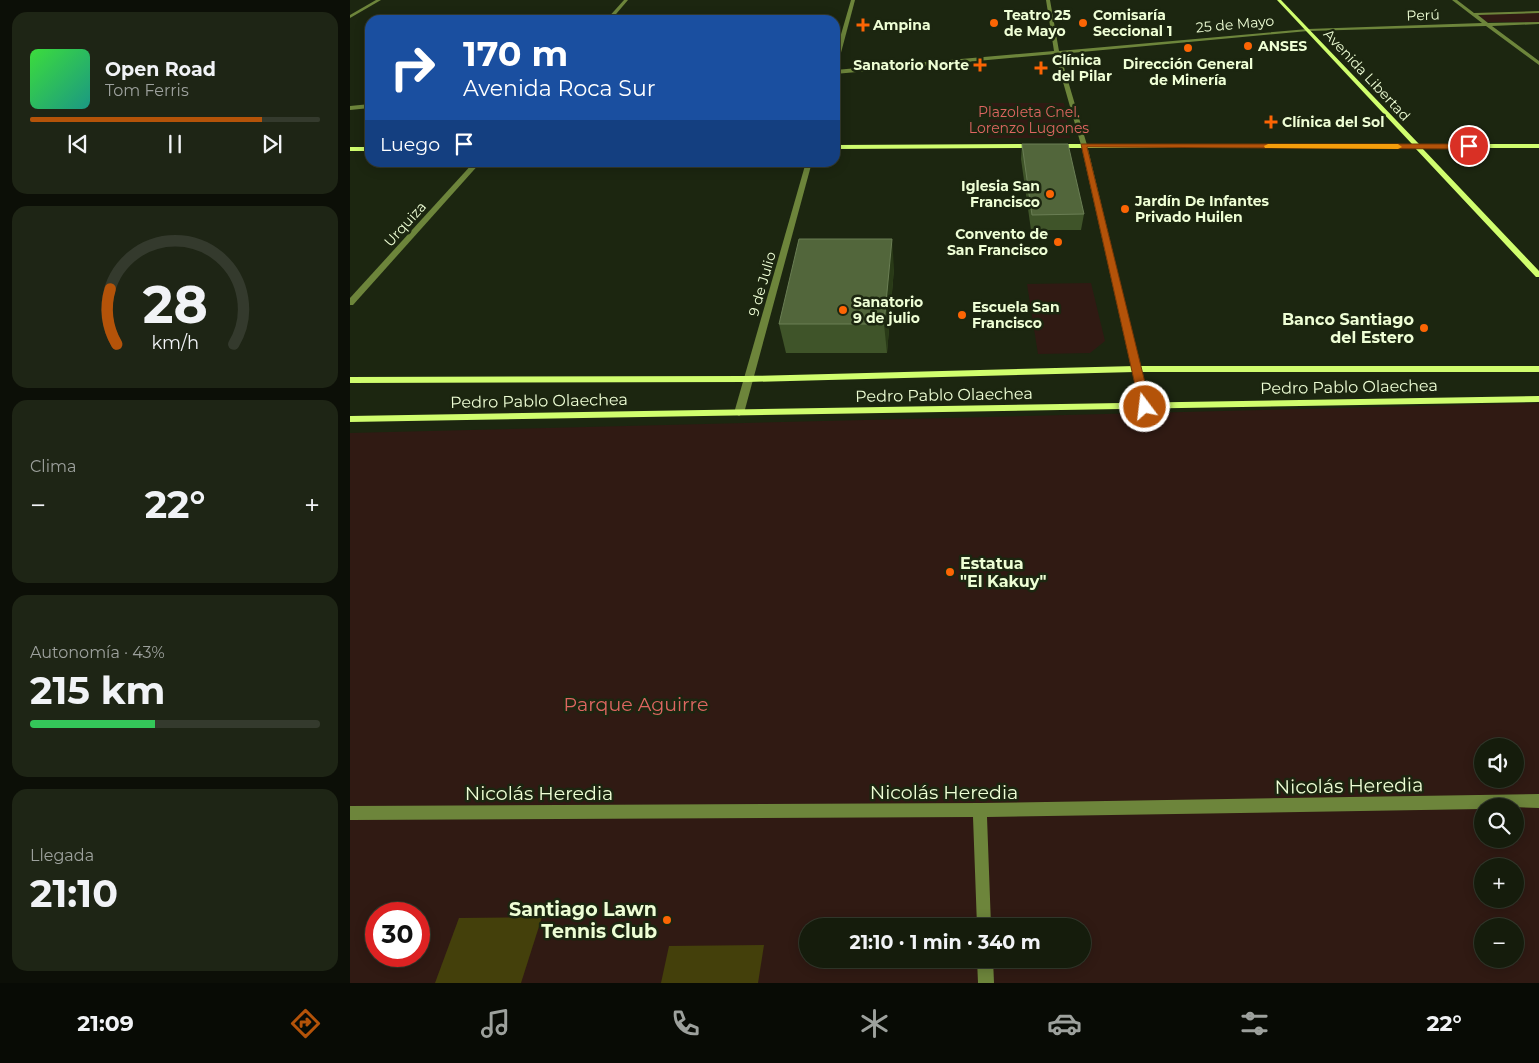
<!DOCTYPE html>
<html lang="es">
<head>
<meta charset="utf-8">
<style>
	body { margin:0; font-family:Montserrat,sans-serif; background:#1e2515; color:#f1f3f6; height:100vh; display:flex; flex-direction:column; font-size:19px; white-space:nowrap }
	* { box-sizing:border-box; margin:0 }
	p { font-size:16px; color:#9da19d }
	.icon { flex:none; width:28px; height:28px; fill:none; stroke:currentColor; stroke-width:2; stroke-linecap:round; stroke-linejoin:round }
	.map { position:relative; flex:1; overflow:hidden }
	.drawer { display:flex; flex-direction:column; gap:12px; padding:12px; background:#0c0f07; width:350px }
	.drawer>* { flex:none }
	.hud { position:absolute; left:15px; top:15px; width:475px; height:152px; border-radius:15px; box-shadow:0 2px 12px #0003,0 0 0 1px #343a2d; background:#1a4fa0; color:#fff; overflow:hidden }
	.controls { position:absolute; left:1124px; top:738px; display:grid; gap:10px }
	.controls a { display:grid; place-items:center; width:50px; height:50px; border-radius:50%; background:#151c0c; box-shadow:0 2px 12px #0003,0 0 0 1px #343a2d; font-size:25px }
	.speed { position:absolute; left:15px; top:902px; display:flex; gap:10px; font-size:25px; font-weight:700; text-align:center }
	.speed>* { display:grid; place-content:center; width:65px; height:65px; border-radius:50%; background:#151c0c; box-shadow:0 2px 12px #0003,0 0 0 1px #343a2d; line-height:1 }
	.speed .limit { border:8px solid #d22; background:#fff; color:#111 }
	.pin { position:absolute; display:grid; place-items:center; width:42px; height:42px; color:#fff; margin:-21px; border:2px solid #fff; border-radius:50%; box-shadow:0 1px 5px #0007 }
	.me { position:absolute; width:55px; margin:-28px; rotate:345deg; stroke-linejoin:round; filter:drop-shadow(0 0 4px #0008) }
	.turn { display:flex; align-items:center; gap:18px; height:105px; padding:0 15px; font-size:22px }
	.turn .icon { width:65px; height:65px; stroke-width:2.5 }
	.turn b { display:block; font-size:35px; line-height:42px }
	.then { display:flex; align-items:center; height:48px; padding:0 15px; background:#0003; gap:10px; font-size:19px }
	.big { font-size:38px; font-weight:700; line-height:1.1 }
	.drawer .tile { flex:1; display:flex; flex-direction:column; justify-content:center; gap:8px; min-width:0; padding:0 18px; border-radius:15px; background:#1e2515 }
	.drawer .dial { align-items:center; gap:0 }
	.dial svg { height:130px; overflow:visible; fill:none; stroke:#343a2d; stroke-width:7; stroke-linecap:round; text-anchor:middle }
	.dial text { fill:#f1f3f6; stroke:none }
	.song { display:flex; align-items:center; gap:15px }
	.cover { width:60px; height:60px; border-radius:8px; background:linear-gradient(135deg,hsl(120 70% 55%),hsl(170 70% 35%)) }
	.played { height:5px; border-radius:2px; background:linear-gradient(90deg,#b45309 80%,#343a2d 80%) }
	.keys { display:flex; justify-content:space-around; direction:ltr }
	.heat { display:flex; justify-content:space-between; align-items:center; font-size:28px; direction:ltr }
	.charge { height:8px; border-radius:4px; background:linear-gradient(90deg,#34c759 43%,#343a2d 0) }
	.trip { position:absolute; left:449px; top:918px; width:292px; height:50px; border-radius:25px; background:#151c0c; box-shadow:0 2px 12px #0003,0 0 0 1px #343a2d; font-weight:700; line-height:50px; text-align:center }
	.menu { display:flex; height:80px; justify-content:space-around; align-items:center; background:#080b05; color:#9da19d }
	.menu .icon { width:35px; height:35px }
	.menu .current { color:#b45309 }
	.menu b { font-size:22px; color:#f1f3f6 }
	main { display:flex; flex:1; min-height:0 }
	.map>svg:first-child { display:block }
	.green { fill:#301a13; fill-rule:evenodd }
	.water { fill:#44400b }
	.lines { fill:none; stroke-linecap:round; stroke-linejoin:round }
	.street { fill:#6d853b; fill-rule:evenodd }
	.secondary { fill:#d0fd6e; fill-rule:evenodd }
	.wall { fill:#3f5429 }
	.shaded-wall { fill:#293a17 }
	.building { fill:#52663b; stroke:#6a7e54 }
	.route { fill:#b45309; stroke:#753606 }
	.slow { fill:#f59e0b }
	.poi-dot { fill:#fc6504; stroke:#1c2610; stroke-width:2 }
	.labels { text-anchor:middle; dominant-baseline:central; stroke-width:5; stroke-linejoin:round; paint-order:stroke }
	.far-poi-label { font-size:14px; font-weight:bold; fill:#eefed5; stroke:#1c2610; text-anchor:start }
	.far-street-label { font-size:14px; fill:#eefed5; stroke:#1c2610 }
	.far-park-label { font-size:14px; fill:#de6661; stroke:#1c2610 }
	.poi-label { font-size:16px; font-weight:bold; fill:#eefed5; stroke:#1c2610; text-anchor:end }
	.street-label { font-size:16px; fill:#eefed5; stroke:#1c2610 }
	.near-park-label { font-size:19px; fill:#de6661; stroke:#1c2610 }
	.near-street-label { font-size:19px; fill:#eefed5; stroke:#1c2610 }
	.near-poi-label { font-size:19px; font-weight:bold; fill:#eefed5; stroke:#1c2610; text-anchor:end }
</style>
</head>
<body>
<main>
<section class="drawer">
<div class="tile">
<div class="song"><i class="cover"></i><div><b>Open Road</b><p>Tom Ferris</p></div></div>
<div class="played"></div>
<div class="keys"><svg class="icon" aria-label="previous" viewBox="0 0 24 24"><path d="M18 5L8 12l10 7zM5 5v14"/></svg><svg class="icon" aria-label="pause" viewBox="0 0 24 24"><path d="M8 5v14M16 5v14"/></svg><svg class="icon" aria-label="next" viewBox="0 0 24 24"><path d="M6 5l10 7-10 7zM19 5v14"/></svg></div>
</div>
<div class="tile dial"><svg viewBox="0 0 100 80">
<path d="M14 69A42 42 0 1 1 86 69"/>
<path d="M14 69A42 42 0 0 1 10 35" stroke="#b45309"/>
<text x="50" y="56" font-size="32" font-weight="700">28</text>
<text x="50" y="72" font-size="11">km/h</text>
</svg></div>
<div class="tile"><p>Clima</p>
<div class="heat"><a>−</a><b class="big">22°</b><a>+</a></div>
</div>
<div class="tile"><p>Autonomía · 43%</p><b class="big">215 km</b><div class="charge"></div></div>
<div class="tile"><p>Llegada</p><b class="big">21:10</b></div>
</section>
<div class="map">
<svg width="1189" height="983" viewBox="0 0 1189 983">
	<rect width="100%" height="100%" fill="#1c2610"/>
	<g class="green">
		<path d="M1189 11V22H1137L1126 13Z"/>
		<path d="M641 103H714L720 138H638Z"/>
		<path d="M741 283 755 341 740 353 688 354 677 284Z"/>
		<path d="M1189 403V983H0V433ZM1132 746H1165V779H1132ZM1132 806H1165V839H1132ZM1132 866H1165V899H1132ZM26 914H69V956H26ZM458 926H732V959H458ZM1132 926H1165V959H1132Z"/>
	</g>
	<g class="water">
		<path d="M192 917 171 983H85L109 918Z"/>
		<path d="M414 945 408 983H311L319 946Z"/>
	</g>
	<g class="lines">
		<g class="street">
			<path d="M26 0H31L0 18V15Z"/>
			<path d="M274 0H278L261 20H256Z"/>
			<path d="M501 0H505L488 64 485 66V55Z"/>
			<path d="M696 0H700L709 51 958 29 1132 23 1102 0H1107L1124 13 1189 11V13L1128 15 1138 23 1189 22V24L1142 26 1189 61V65L1136 26 958 31 710 54 737 145 800 407 795 410 790 407 731 145 705 54 485 74V70L704 51Z"/>
			<path d="M20 104V108L0 110V106Z"/>
			<path d="M124 162H131L3 305H0V298Z"/>
			<path d="M456 162H462L394 413 389 416 384 413Z"/>
			<path d="M1189 794V808L1132 806V809L637 817 641 926H627L623 817 0 820V806L630 803Z"/>
			<path d="M627 959H643L644 983H628Z"/>
		</g>
		<g class="secondary">
			<path d="M927 0H931L1069 144H1189V148H1072L1189 271V277H1186L1065 148H705L702 146 705 144H1062Z"/>
			<path d="M485 145 686 144 689 146 686 148 485 149Z"/>
			<rect x="0" y="147" width="20" height="4"/>
			<path d="M785 366H1189V372H785L398 382 0 383V377L398 376Z"/>
			<path d="M1189 396V402L0 422V416Z"/>
		</g>
	</g>
	<g class="wall">
		<path d="M672 144 734 214 731 230H681L671 159Z"/>
		<path d="M544 268 537 353H436L429 324Z"/>
	</g>
	<path class="shaded-wall" d="M542 239 544 268 537 353 534 324Z"/>
	<g class="building">
		<path d="M672 144H718L734 214 682 215Z"/>
		<path d="M449 239H542L534 324H429Z"/>
	</g>
	<path class="route" d="M731 144H1119L1122 146 1119 149 737 147 801 407 795 410 790 407Z"/>
	<path class="slow" d="M918 144H1048L1052 147 1048 149 915 148 914 146Z"/>
	<g class="poi-dot">
		<circle cx="644" cy="23" r="5"/>
		<circle cx="733" cy="23" r="5"/>
		<path d="M510.5 17.5h5v5h5v5h-5v5h-5v-5h-5v-5h5z"/>
		<circle cx="898" cy="46" r="5"/>
		<circle cx="838" cy="48" r="5"/>
		<path d="M627.5 57.5h5v5h5v5h-5v5h-5v-5h-5v-5h5z"/>
		<path d="M688.5 60.5h5v5h5v5h-5v5h-5v-5h-5v-5h5z"/>
		<path d="M918.5 114.5h5v5h5v5h-5v5h-5v-5h-5v-5h5z"/>
		<circle cx="700" cy="194" r="5"/>
		<circle cx="775" cy="209" r="5"/>
		<circle cx="708" cy="242" r="5"/>
		<circle cx="493" cy="310" r="5"/>
		<circle cx="612" cy="315" r="5"/>
		<circle cx="1074" cy="328" r="5"/>
		<circle cx="600" cy="572" r="5"/>
		<circle cx="317" cy="920" r="5"/>
	</g>
	<g class="labels">
		<g class="far-poi-label">
			<text x="654" y="15">Teatro 25<tspan x="654" dy="16">de Mayo</tspan></text>
			<text x="743" y="15">Comisaría<tspan x="743" dy="16">Seccional 1</tspan></text>
			<text x="523" y="25">Ampina</text>
			<text x="908" y="46">ANSES</text>
			<text x="702" y="60">Clínica<tspan x="702" dy="16">del Pilar</tspan></text>
			<text x="838" y="64" text-anchor="middle">Dirección General<tspan x="838" dy="16">de Minería</tspan></text>
			<text x="619" y="65" text-anchor="end">Sanatorio Norte</text>
			<text x="932" y="122">Clínica del Sol</text>
			<text x="690" y="186" text-anchor="end">Iglesia San<tspan x="690" dy="16">Francisco</tspan></text>
			<text x="785" y="201">Jardín De Infantes<tspan x="785" dy="16">Privado Huilen</tspan></text>
			<text x="698" y="234" text-anchor="end">Convento de<tspan x="698" dy="16">San Francisco</tspan></text>
			<text x="503" y="302">Sanatorio<tspan x="503" dy="16">9 de julio</tspan></text>
			<text x="622" y="307">Escuela San<tspan x="622" dy="16">Francisco</tspan></text>
		</g>
		<g class="far-street-label">
			<text transform="translate(1073 15) rotate(-2)">Perú</text>
			<text transform="translate(885 24) rotate(-5)">25 de Mayo</text>
			<text transform="translate(1017 75) rotate(47)">Avenida Libertad</text>
			<text transform="translate(55 224) rotate(-48)">Urquiza</text>
			<text transform="translate(412 284) rotate(-74)">9 de Julio</text>
		</g>
		<g class="far-park-label">
			<text x="679" y="112">Plazoleta Cnel.<tspan x="679" dy="16">Lorenzo Lugones</tspan></text>
		</g>
		<g class="poi-label">
			<text x="1064" y="319">Banco Santiago<tspan x="1064" dy="18">del Estero</tspan></text>
			<text x="610" y="563" text-anchor="start">Estatua<tspan x="610" dy="18">"El Kakuy"</tspan></text>
		</g>
		<g class="street-label">
			<text transform="translate(999 387) rotate(-1)">Pedro Pablo Olaechea</text>
			<text transform="translate(594 395) rotate(-1)">Pedro Pablo Olaechea</text>
			<text transform="translate(189 401) rotate(-1)">Pedro Pablo Olaechea</text>
		</g>
		<g class="near-park-label">
			<text x="286" y="704">Parque Aguirre</text>
		</g>
		<g class="near-street-label">
			<text transform="translate(999 786) rotate(-1)">Nicolás Heredia</text>
			<text x="594" y="792">Nicolás Heredia</text>
			<text x="189" y="793">Nicolás Heredia</text>
		</g>
		<g class="near-poi-label">
			<text x="307" y="909">Santiago Lawn<tspan x="307" dy="22">Tennis Club</tspan></text>
		</g>
	</g>
</svg>
<div class="controls">
<a><svg class="icon" aria-label="sound" viewBox="0 0 24 24"><path d="M4 9h4l5-4v14l-5-4H4zM17 9q2 3 0 6"/></svg></a>
<a><svg class="icon" aria-label="search" viewBox="0 0 24 24"><circle cx="10" cy="10" r="6"/><path d="M15 15l6 6"/></svg></a>
<a>+</a>
<a>−</a>
</div>
<div class="speed"><div class="limit">30</div></div>
<div class="pin" style="left:1119px;top:146px;background:#d93025"><svg class="icon" aria-label="arrive" viewBox="0 0 24 24"><path d="M6 21V4h12l-3 4 3 4H6"/></svg></div>
<svg class="me" style="left:795px;top:407px" viewBox="-20 -20 40 40"><circle r="17" fill="#b45309" stroke="#fff" stroke-width="3"/><path d="M0-11L8 9 0 5-8 9z" fill="#fff"/></svg>
<div class="trip">21:10 · 1 min · 340 m</div>
<div class="hud">
<div class="turn"><svg class="icon" aria-label="right" viewBox="0 0 24 24"><path d="M7 20v-9h11M14 6l5 5-5 5"/></svg><div><b>170 m</b>Avenida Roca Sur</div></div>
<div class="then">Luego<svg class="icon" aria-label="arrive" viewBox="0 0 24 24"><path d="M6 21V4h12l-3 4 3 4H6"/></svg></div>
</div>
</div>
</main>
<nav class="menu">
<b>21:09</b>
<svg class="icon current" aria-label="directions" viewBox="0 0 24 24"><path d="M12 3l9 9-9 9-9-9zM9 14v-3h6M13 9l2 2-2 2"/></svg>
<svg class="icon" aria-label="music" viewBox="0 0 24 24"><path d="M9 18V5l10-2v13"/><circle cx="6" cy="18" r="3"/><circle cx="16" cy="16" r="3"/></svg>
<svg class="icon" aria-label="phone" viewBox="0 0 24 24"><path d="M5 4h4l2 5-3 2q2 4 5 5l2-3 5 2v4C11 20 4 13 5 4z"/></svg>
<svg class="icon" aria-label="climate" viewBox="0 0 24 24"><path d="M12 3v18M4 7l16 10M4 17L20 7"/></svg>
<svg class="icon" aria-label="car" viewBox="0 0 24 24"><path d="M5 17H2v-5l4-1 3-4h7l3 4 3 1v5h-3M9 17h6M6 11h13"/><circle cx="7" cy="17" r="2"/><circle cx="17" cy="17" r="2"/></svg>
<svg class="icon" aria-label="filters" viewBox="0 0 24 24"><path d="M4 7h16M4 17h16"/><circle cx="9" cy="7" r="2"/><circle cx="15" cy="17" r="2"/></svg>
<b>22°</b>
</nav>
</body>
</html>
